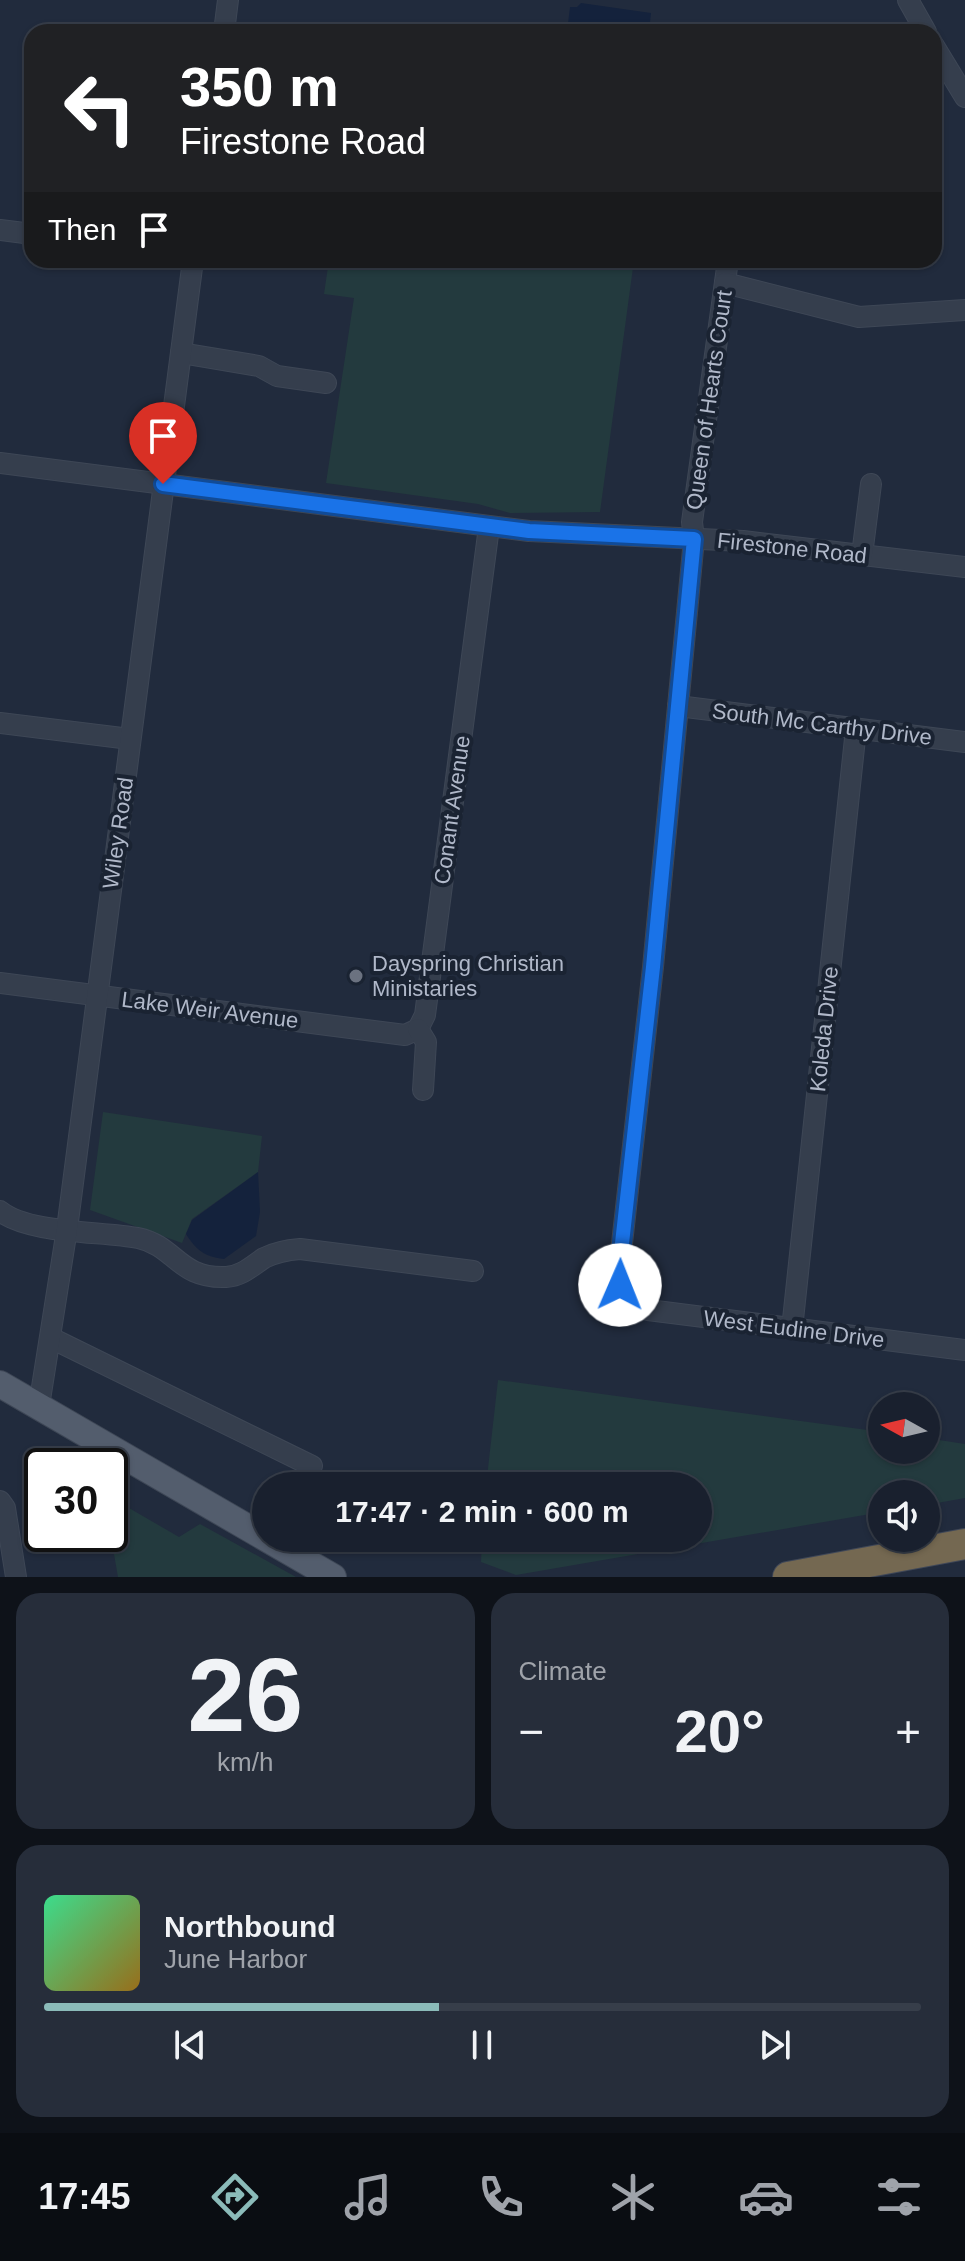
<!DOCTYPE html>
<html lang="en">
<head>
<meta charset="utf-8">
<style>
	body { margin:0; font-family:Arial,sans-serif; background:#262d3a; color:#f1f3f6; height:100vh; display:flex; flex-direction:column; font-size:30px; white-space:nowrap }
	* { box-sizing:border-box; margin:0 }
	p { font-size:26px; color:#9fa3aa }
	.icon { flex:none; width:44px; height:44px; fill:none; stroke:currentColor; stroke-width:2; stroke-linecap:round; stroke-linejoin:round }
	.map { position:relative; height:1577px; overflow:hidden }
	.drawer { display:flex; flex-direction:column; gap:16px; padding:16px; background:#0e1219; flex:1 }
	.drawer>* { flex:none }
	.banner { position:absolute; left:24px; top:24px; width:918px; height:244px; border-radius:24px; box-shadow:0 2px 6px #0004,0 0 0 2px #373e4a; background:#202124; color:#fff; overflow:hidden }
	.needle { width:52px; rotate:278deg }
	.buttons { position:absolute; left:868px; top:1392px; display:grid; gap:16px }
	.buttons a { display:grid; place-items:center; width:72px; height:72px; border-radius:50%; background:#19202e; box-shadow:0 2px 6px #0004,0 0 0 2px #373e4a; font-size:40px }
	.speed { position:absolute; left:24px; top:1448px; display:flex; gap:16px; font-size:40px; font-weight:700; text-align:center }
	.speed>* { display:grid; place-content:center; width:104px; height:104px; border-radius:50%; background:#19202e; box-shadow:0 2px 6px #0004,0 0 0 2px #373e4a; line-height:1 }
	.speed .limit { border:4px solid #111; border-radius:12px; background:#fff; color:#111 }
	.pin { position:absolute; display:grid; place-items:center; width:68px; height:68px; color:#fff; margin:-82px -34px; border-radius:50% 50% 50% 0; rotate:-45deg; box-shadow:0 0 8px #0007 }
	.pin .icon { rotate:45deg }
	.me { position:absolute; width:88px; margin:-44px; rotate:1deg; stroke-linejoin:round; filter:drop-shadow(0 0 6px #0008) }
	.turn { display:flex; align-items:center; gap:28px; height:168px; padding:0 24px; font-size:36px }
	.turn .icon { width:104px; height:104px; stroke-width:2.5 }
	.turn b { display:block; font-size:56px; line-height:68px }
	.then { display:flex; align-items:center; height:76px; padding:0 24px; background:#0003; gap:16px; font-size:30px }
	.big { font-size:60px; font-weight:700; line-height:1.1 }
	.drawer .tile { flex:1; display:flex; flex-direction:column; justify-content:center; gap:12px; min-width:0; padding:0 28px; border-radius:24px; background:#262d3a }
	.drawer .dial { align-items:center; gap:0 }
	.dial b { font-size:104px; line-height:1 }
	.song { display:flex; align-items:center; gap:24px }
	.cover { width:96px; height:96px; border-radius:12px; background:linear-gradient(135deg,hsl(150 70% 55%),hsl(40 70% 35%)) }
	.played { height:8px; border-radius:4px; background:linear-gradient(90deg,#8bbbb9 45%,#373e4a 45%) }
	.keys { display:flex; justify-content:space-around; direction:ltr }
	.heat { display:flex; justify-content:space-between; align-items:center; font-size:44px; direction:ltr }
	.drawer .tiles { flex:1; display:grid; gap:16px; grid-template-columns:1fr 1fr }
	.tile:last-child { grid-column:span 2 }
	.trip { position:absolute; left:252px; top:1472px; width:460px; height:80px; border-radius:40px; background:#19202e; box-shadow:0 2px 6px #0004,0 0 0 2px #373e4a; font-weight:700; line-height:80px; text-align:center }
	.tab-bar { display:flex; height:128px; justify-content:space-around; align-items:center; background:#0a0d12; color:#9fa3aa }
	.tab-bar .icon { width:56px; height:56px }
	.tab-bar .on { color:#8bbbb9 }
	.tab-bar b { font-size:36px; color:#f1f3f6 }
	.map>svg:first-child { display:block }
	.green { fill:#233a3e }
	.water { fill:#14223c }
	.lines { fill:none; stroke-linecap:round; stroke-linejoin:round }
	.minor-casing { stroke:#3e4756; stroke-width:22 }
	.major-casing { stroke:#3e4756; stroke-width:28 }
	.highway-casing { stroke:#404858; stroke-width:32 }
	.minor { stroke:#353e4d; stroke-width:20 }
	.major { stroke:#535d6d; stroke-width:26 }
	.highway { stroke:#746851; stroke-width:30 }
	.route-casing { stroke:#114b97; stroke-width:20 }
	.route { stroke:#1a73e8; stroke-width:14 }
	.worship-dot { fill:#6b7280; stroke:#1a2332; stroke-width:3 }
	.labels { text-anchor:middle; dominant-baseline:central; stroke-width:8; stroke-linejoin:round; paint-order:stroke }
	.street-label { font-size:22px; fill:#b0b8c9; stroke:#1a2332 }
	.poi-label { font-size:22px; fill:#b0b8c9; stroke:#1a2332; text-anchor:start }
</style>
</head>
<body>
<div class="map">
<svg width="965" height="1577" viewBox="0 0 965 1577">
	<rect width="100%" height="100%" fill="#212b3d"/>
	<g class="green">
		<path d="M329 260H634L600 512 510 513 478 504 326 483 354 298 324 294Z"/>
		<path d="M103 1112 262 1136 258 1172 192 1219 182 1243 90 1210Z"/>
		<path d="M498 1380 882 1432V1450H926V1438L965 1444V1498L926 1505V1494H882V1512L516 1575 481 1562 482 1538H698V1486H486Z"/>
		<path d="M110 1497 179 1537 200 1524 296 1577H118L110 1531Z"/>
	</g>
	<g class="water">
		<path d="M581 3 651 13 649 32H567L570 7H577Z"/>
		<path d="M258 1172 260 1212 256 1236 224 1259C205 1257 196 1250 186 1234L192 1220Z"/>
	</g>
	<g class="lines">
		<defs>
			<g id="minor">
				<path d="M908 0 926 32"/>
				<path d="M224 32 228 0"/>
				<path d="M934 46 965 97"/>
				<path d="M0 230 32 234"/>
				<path d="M728 260 692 522 694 539 653 967 619 1270C621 1291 628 1303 648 1310L965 1350"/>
				<path d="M725 283 859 317 965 310"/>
				<path d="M181 353 259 366 277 376 326 383"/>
				<path d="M0 463 529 531 743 541 965 567"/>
				<path d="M862 555 871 484"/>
				<path d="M678 706 965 742"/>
				<path d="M0 723 130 739"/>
				<path d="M0 983 405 1035 418 1029"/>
				<path d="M418 1029 425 1015 489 527"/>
				<path d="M418 1029 426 1042 423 1090"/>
				<path d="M0 1211C29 1234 101 1231 138 1238 176 1246 178 1279 226 1277 242 1276 252 1266 264 1258 276 1252 287 1250 300 1249L473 1271"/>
				<path d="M792 1329 856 729"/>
				<path d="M51 1338 312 1466"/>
				<path d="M39 1406 67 1229 193 260"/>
				<path d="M0 1501 5 1508 16 1577"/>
			</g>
			<path id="major" d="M0 1384 333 1577"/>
			<path id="highway" d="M788 1577 965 1544"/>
		</defs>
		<use href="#minor" class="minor-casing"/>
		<use href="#major" class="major-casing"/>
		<use href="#highway" class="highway-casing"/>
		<use href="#minor" class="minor"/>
		<use href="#major" class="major"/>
		<use href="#highway" class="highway"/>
	</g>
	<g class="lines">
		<defs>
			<path id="route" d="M163 484 529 531 694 539 653 967 619 1270 620 1285"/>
		</defs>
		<use href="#route" class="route-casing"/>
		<use href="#route" class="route"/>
	</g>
	<circle class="worship-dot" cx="356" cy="976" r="8"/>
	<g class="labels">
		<g class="street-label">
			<text transform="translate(709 400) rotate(-82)">Queen of Hearts Court</text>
			<text transform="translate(792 548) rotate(6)">Firestone Road</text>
			<text transform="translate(822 724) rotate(7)">South Mc Carthy Drive</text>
			<text transform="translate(452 810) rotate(-82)">Conant Avenue</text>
			<text transform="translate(118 833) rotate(-82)">Wiley Road</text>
			<text transform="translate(210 1010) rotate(7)">Lake Weir Avenue</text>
			<text transform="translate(824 1029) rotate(-84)">Koleda Drive</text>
			<text transform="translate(794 1329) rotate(7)">West Eudine Drive</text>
		</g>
		<g class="poi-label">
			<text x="372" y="963">Dayspring Christian<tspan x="372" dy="25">Ministaries</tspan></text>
		</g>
	</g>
</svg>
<div class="buttons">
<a><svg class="needle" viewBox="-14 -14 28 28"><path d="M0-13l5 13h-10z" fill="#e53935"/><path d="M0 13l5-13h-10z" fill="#9fa3aa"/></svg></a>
<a><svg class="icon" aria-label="sound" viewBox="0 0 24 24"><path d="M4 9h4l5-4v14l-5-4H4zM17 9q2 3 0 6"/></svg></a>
</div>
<div class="speed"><div class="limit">30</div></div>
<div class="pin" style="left:163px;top:484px;background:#d93025"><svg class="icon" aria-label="arrive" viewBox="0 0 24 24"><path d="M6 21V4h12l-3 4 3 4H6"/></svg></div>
<svg class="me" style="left:620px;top:1285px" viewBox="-20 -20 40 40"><circle r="19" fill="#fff"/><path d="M0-13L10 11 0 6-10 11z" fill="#1a73e8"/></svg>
<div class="trip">17:47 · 2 min · 600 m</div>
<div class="banner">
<div class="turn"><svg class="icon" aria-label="left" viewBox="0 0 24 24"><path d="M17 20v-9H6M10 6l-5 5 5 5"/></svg><div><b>350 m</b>Firestone Road</div></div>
<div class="then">Then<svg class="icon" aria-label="arrive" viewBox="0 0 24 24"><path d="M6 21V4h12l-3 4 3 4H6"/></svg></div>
</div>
</div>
<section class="drawer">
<div class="tiles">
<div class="tile dial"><b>26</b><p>km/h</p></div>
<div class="tile"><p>Climate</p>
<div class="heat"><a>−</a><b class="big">20°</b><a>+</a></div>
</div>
<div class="tile">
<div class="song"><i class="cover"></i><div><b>Northbound</b><p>June Harbor</p></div></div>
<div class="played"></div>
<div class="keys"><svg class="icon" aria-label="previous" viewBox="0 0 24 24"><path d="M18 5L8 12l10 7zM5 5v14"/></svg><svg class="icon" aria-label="pause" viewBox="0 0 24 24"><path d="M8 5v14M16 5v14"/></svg><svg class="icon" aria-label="next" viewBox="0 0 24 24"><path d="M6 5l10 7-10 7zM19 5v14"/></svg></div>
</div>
</div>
</section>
<nav class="tab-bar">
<b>17:45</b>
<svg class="icon on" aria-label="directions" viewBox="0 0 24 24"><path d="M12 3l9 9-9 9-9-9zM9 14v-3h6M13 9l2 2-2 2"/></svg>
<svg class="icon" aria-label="music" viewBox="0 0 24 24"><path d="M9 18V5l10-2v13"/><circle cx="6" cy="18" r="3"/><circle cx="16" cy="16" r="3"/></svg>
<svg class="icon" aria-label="phone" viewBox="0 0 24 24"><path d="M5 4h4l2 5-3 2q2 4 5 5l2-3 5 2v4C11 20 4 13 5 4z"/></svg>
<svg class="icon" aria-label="climate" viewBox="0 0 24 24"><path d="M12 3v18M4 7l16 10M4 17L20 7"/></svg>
<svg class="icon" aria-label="car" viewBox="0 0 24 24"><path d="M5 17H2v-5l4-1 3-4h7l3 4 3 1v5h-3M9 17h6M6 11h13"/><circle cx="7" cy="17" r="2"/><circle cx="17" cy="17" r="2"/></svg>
<svg class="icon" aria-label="filters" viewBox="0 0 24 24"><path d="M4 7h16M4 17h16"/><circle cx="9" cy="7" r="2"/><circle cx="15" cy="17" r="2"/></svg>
</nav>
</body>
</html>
